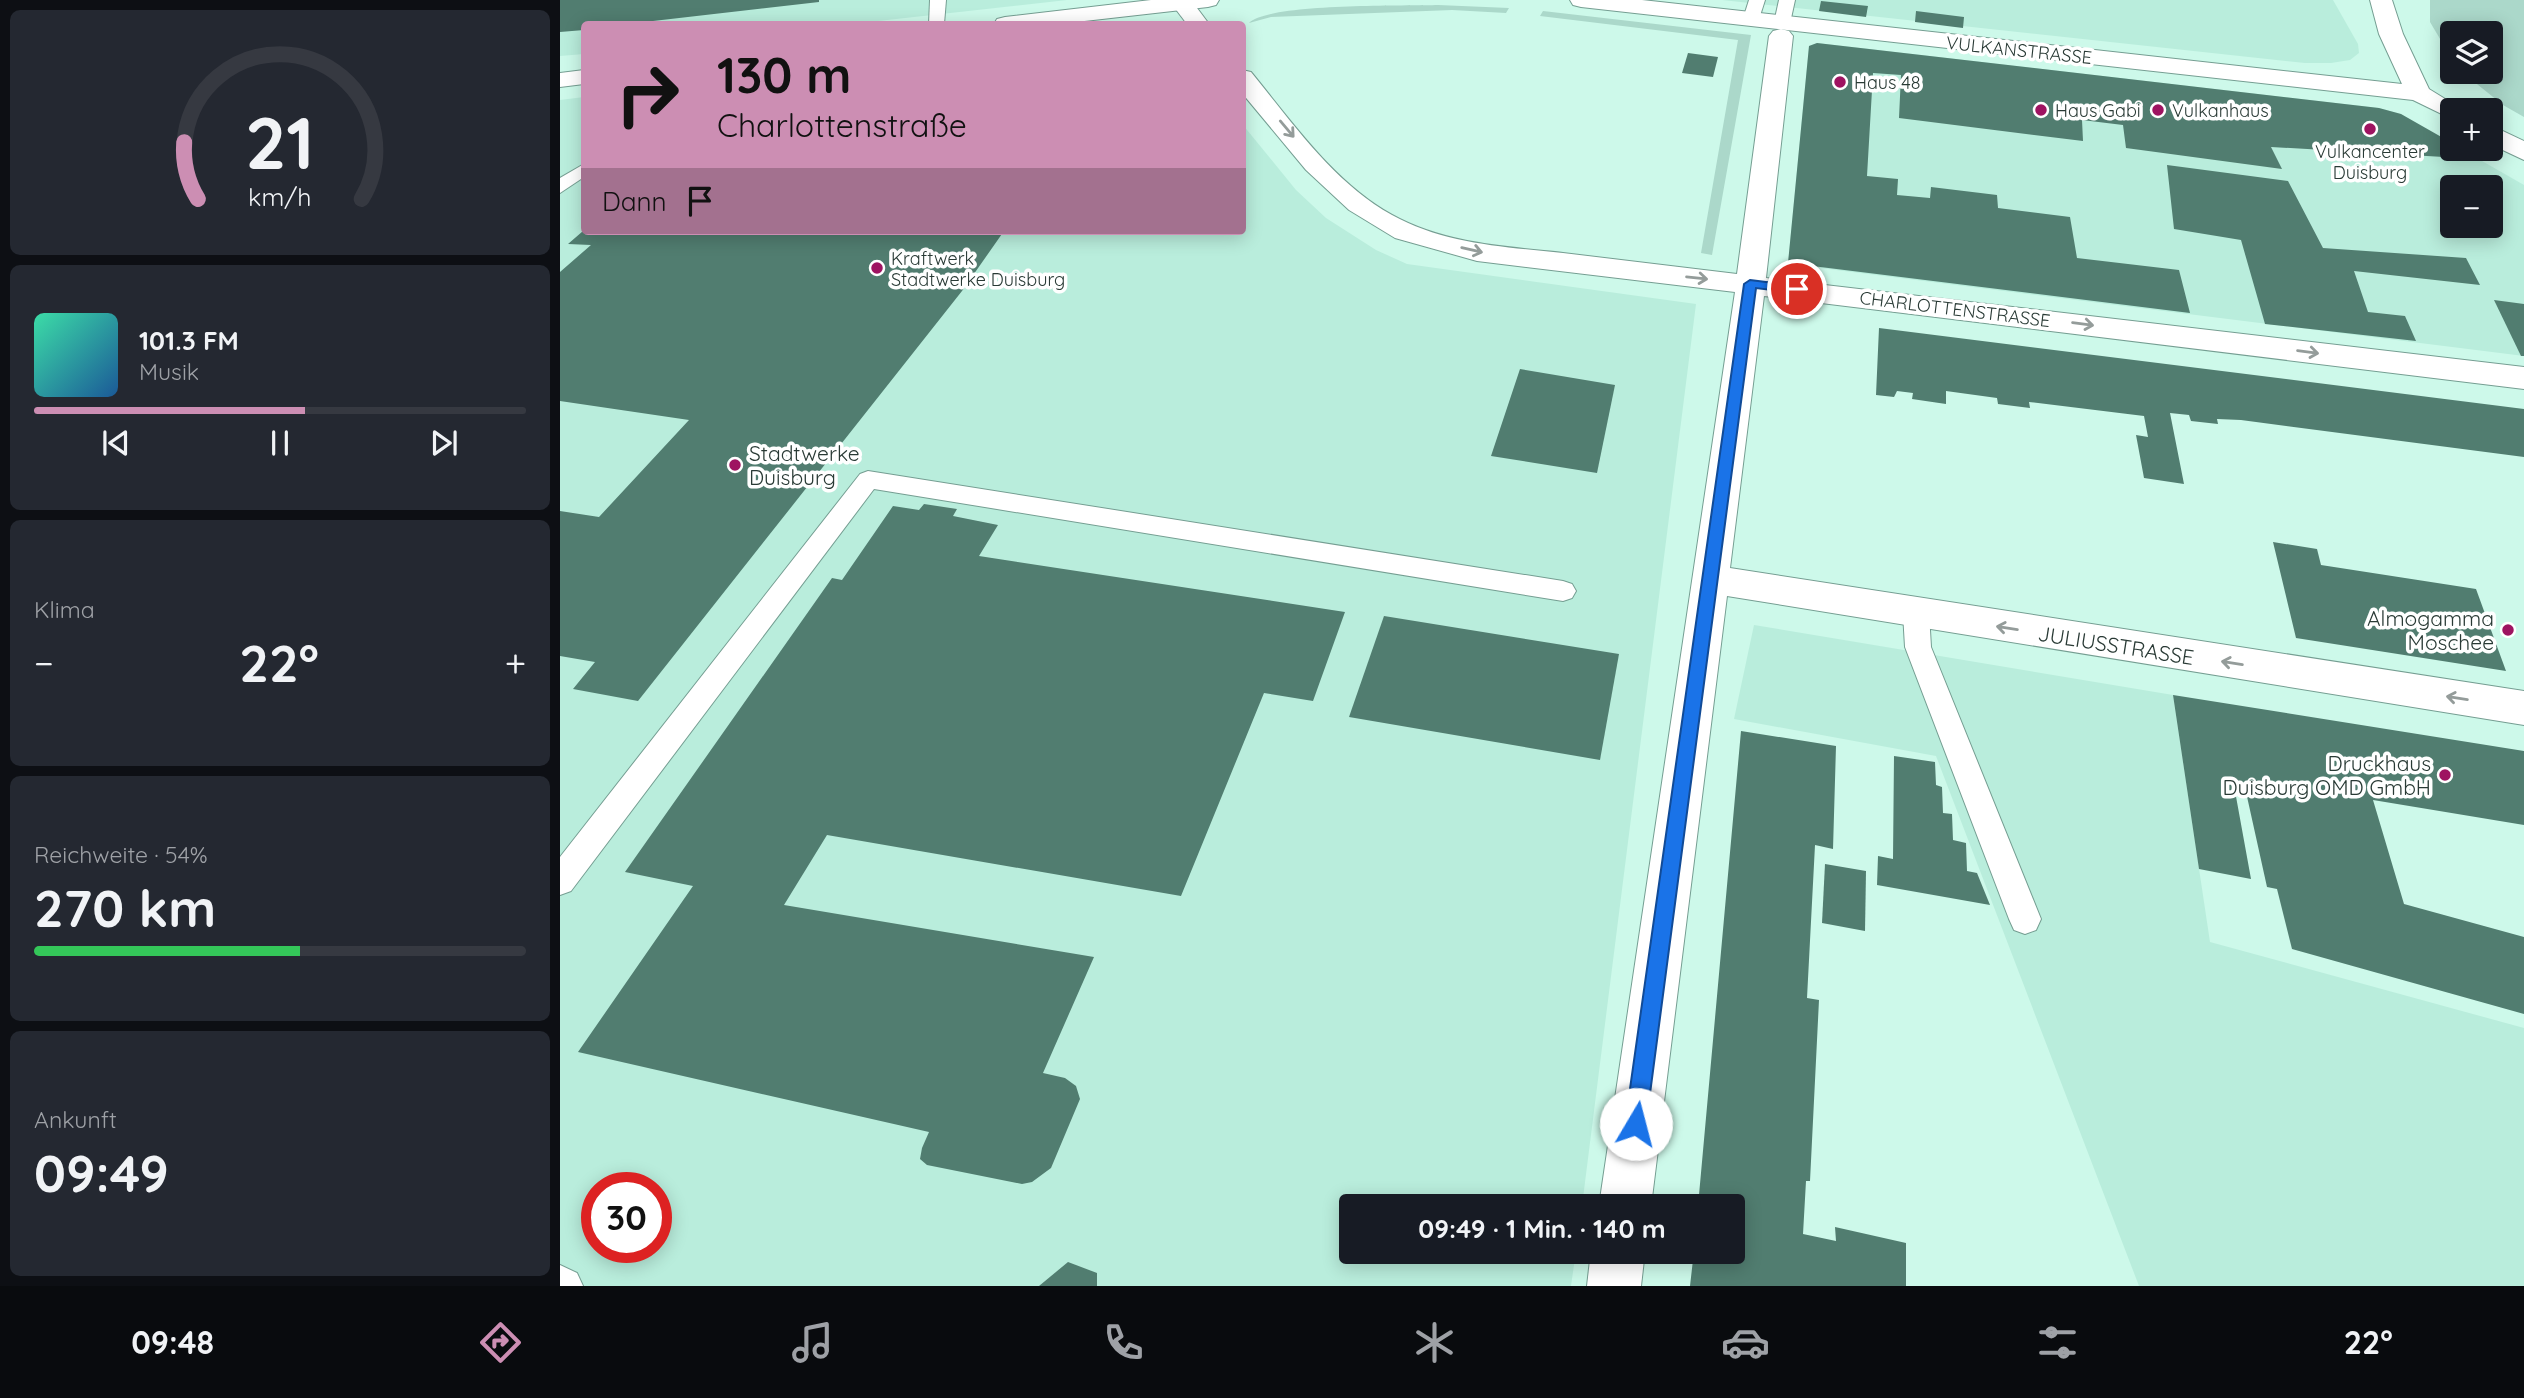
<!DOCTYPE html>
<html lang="de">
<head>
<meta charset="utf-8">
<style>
	body { margin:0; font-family:Quicksand,sans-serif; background:#242831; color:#f1f3f6; height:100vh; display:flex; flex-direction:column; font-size:26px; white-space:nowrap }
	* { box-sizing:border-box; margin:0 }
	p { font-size:23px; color:#9ea1a6 }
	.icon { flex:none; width:38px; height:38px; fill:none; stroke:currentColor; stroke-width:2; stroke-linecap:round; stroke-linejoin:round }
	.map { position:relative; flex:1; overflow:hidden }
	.details { display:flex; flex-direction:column; gap:10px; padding:10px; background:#0d0f14; width:560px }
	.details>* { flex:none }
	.banner { position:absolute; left:21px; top:21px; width:665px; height:214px; border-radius:7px; box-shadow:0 4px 18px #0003; background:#cc8eb3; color:#111; overflow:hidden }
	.controls { position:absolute; left:1880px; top:21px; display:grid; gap:14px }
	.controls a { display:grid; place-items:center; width:63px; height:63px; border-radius:7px; background:#171b24; box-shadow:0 4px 18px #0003; font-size:35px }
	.speed { position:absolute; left:21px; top:1172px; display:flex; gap:14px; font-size:35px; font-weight:700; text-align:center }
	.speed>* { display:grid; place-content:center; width:91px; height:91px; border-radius:50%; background:#171b24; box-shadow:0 4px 18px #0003; line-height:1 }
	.speed .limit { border:10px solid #d22; background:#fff; color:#111 }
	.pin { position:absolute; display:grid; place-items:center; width:60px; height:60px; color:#fff; margin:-30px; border:4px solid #fff; border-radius:50%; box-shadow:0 2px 7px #0007 }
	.me { position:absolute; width:77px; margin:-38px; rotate:8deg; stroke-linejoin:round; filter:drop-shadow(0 0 5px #0008) }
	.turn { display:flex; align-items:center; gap:24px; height:147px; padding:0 21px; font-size:32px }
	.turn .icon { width:91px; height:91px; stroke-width:2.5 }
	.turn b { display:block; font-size:49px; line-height:60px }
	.then { display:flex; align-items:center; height:66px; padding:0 21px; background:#0003; gap:14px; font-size:26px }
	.big { font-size:52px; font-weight:700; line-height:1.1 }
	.details .card { flex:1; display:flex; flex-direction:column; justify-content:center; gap:10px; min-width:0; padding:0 24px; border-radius:10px; background:#242831 }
	.details .dial { align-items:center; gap:0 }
	.dial svg { height:182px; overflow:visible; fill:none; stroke:#363941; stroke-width:7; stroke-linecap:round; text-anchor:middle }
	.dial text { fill:#f1f3f6; stroke:none }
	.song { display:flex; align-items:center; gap:21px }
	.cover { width:84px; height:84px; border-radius:10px; background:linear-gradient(135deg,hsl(160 70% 55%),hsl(210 70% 35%)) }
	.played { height:7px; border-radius:4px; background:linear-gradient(90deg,#cc8eb3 55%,#363941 55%) }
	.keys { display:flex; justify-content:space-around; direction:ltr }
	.heat { display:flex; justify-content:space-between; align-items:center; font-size:38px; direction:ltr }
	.charge { height:10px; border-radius:5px; background:linear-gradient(90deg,#34c759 54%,#363941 0) }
	.trip { position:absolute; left:779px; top:1194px; width:406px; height:70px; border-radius:7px; background:#171b24; box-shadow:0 4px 18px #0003; font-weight:700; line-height:70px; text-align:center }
	.tabs { display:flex; height:112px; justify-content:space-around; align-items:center; background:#090b0e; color:#9ea1a6 }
	.tabs .icon { width:49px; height:49px }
	.tabs .on { color:#cc8eb3 }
	.tabs b { font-size:32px; color:#f1f3f6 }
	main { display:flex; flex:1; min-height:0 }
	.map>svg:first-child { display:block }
	.built { fill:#b9eddc; fill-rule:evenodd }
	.green { fill:#abd8ca }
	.building { fill:#517d70 }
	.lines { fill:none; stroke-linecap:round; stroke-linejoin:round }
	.lane-casing { stroke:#759e92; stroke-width:2 }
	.street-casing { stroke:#759e92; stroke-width:2 }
	.secondary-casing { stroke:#759e92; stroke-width:2 }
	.lane { fill:#fff; fill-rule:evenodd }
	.street { fill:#fff; fill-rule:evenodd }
	.secondary { fill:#fff; fill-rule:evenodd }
	.oneway { stroke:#949c9a }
	.route { fill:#1a73e8; stroke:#114b97; stroke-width:2 }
	.poi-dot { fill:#9e1361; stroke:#fff; stroke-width:2.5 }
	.labels { text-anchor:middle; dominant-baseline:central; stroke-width:7; stroke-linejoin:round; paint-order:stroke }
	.far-street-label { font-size:18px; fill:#293a35; stroke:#fff }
	.far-poi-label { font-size:18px; fill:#293a35; stroke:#fff; text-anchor:start }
	.poi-label { font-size:21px; fill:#293a35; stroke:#fff; text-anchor:end }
	.street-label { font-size:21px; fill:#293a35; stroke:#fff }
</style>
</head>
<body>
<main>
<section class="details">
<div class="card dial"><svg viewBox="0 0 100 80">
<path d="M14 69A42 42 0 1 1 86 69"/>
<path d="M14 69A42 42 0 0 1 8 44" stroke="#cc8eb3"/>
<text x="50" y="56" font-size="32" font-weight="700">21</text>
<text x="50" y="72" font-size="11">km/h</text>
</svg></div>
<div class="card">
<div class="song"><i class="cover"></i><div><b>101.3 FM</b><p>Musik</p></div></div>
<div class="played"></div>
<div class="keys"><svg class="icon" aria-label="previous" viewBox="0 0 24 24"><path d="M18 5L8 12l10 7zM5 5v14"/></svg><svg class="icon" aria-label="pause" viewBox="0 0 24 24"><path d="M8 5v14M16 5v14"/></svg><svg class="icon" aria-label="next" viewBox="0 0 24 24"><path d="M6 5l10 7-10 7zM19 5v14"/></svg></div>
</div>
<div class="card"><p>Klima</p>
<div class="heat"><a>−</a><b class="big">22°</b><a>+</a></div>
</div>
<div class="card"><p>Reichweite · 54%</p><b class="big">270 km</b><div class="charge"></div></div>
<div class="card"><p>Ankunft</p><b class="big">09:49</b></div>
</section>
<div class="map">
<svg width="1964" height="1286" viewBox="0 0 1964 1286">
	<rect width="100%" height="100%" fill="#cdf9ea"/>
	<g class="built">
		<path d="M0 0H507L291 24H24V54L0 56Z"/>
		<path d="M1162 0H1773L1798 44 1799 53 1790 60 1771 63H1745Z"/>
		<path d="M1257 43 1819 108 1841 114 1892 149H1901L1964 185V356L1228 264 1249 46ZM1892 187H1930V226H1892Z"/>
		<path d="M24 97V231H682L683 125 736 190 766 218 816 250 847 264 1136 304 1022 1206H791V1251H1016L1011 1286H0V100ZM37 1188H96V1248H37Z"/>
		<path d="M1194 625 1613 695 1650 942 1964 1028V1286H1579L1376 756 1174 719Z"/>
	</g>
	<g class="green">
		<path d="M1870 0H1964V117L1943 105 1902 72H1930V33H1892V59L1870 22Z"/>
		<path d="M878 5 949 8 946 13 892 10 711 17 689 23C708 3 845 6 878 5Z"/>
		<path d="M983 11 1191 35 1152 255 1141 253 1178 40 980 16Z"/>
	</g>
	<g class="building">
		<path d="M0 0H259V2L67 24H24V30L0 32Z"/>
		<path d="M1261 1 1308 6 1306 17 1259 11Z"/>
		<path d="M1356 11 1404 17 1403 28 1355 22Z"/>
		<path d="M1257 43 1819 108 1841 114 1892 143V149H1901L1918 159 1711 147 1722 169 1566 148 1563 125 1522 120 1523 141 1339 118 1341 75 1313 73 1307 176 1338 179 1337 195 1370 198 1371 187 1437 195 1438 208 1510 217 1517 258 1619 270 1630 313 1228 263 1249 46Z"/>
		<path d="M1128 53 1158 57 1153 77 1122 73Z"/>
		<path d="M1607 165 1728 181 1763 248 1906 258 1920 285 1794 271 1808 312 1845 316 1856 341 1705 324 1681 240 1614 229Z"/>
		<path d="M23 231H444L402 291 78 701 13 689 35 662 0 656V511L39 517 129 420 0 401V272L31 245 8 244Z"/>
		<path d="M1934 300 1964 304V356H1961Z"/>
		<path d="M1319 328 1964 409V457L1681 420 1657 419 1658 424 1631 421 1629 415 1610 413 1624 484 1584 478 1576 435 1588 437 1584 416 1469 402 1470 408 1438 404 1437 398 1386 391V404L1352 399 1353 393 1337 391 1334 397 1316 395Z"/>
		<path d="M960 369 1055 385 1037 473 931 456Z"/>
		<path d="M364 504 397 509 393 516 438 525 419 556 785 612 753 701 704 693 621 896 267 835 224 905 534 957 483 1073 505 1078 516 1086 520 1099 491 1168 472 1182 462 1184 367 1165 360 1159 362 1148 369 1132 18 1052 133 886 65 872 272 578 282 580 333 506 359 510Z"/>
		<path d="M1713 542 1757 549 1761 565 1916 589 1946 671 1736 638Z"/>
		<path d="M824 616 1059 654 1040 760 789 717Z"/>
		<path d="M1613 695 1964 751V825L1813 800 1844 904 1964 937V1014L1732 949 1717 889 1707 887 1684 783 1673 780 1691 879 1639 869Z"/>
		<path d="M1181 731 1276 746 1273 849 1255 845 1247 998 1259 1000 1250 1181H1246L1243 1234 1276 1241 1275 1227 1346 1243V1286H1130L1134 1251H1172V1206H1138Z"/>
		<path d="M1334 756 1375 762 1376 785 1382 787 1383 813 1392 814 1393 840 1406 843 1407 871 1417 873 1430 905 1317 885 1318 856 1333 859Z"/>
		<path d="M1265 864 1306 871 1305 931 1262 923Z"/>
		<path d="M508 1262 537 1273V1286H479Z"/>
	</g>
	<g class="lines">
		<defs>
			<g id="lane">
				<path d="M370 0H386L384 24H369Z"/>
				<path d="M1189 0H1205L1199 19 1191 24 1183 19Z"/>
				<path d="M1219 0H1235L1230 23 1222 28 1214 23Z"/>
				<path d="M24 164V177L0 193V178Z"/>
				<path d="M308 471 1003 581 1012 584 1016 591 1012 598 1003 601 314 489 11 891 0 895V857L300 474Z"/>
				<path d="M1356 603 1365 606 1369 613 1371 647 1481 919 1476 930 1465 934 1454 930 1449 919 1345 647 1343 613 1347 606Z"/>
				<path d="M0 1265 17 1273 23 1286H0Z"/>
			</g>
			<g id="street">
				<path d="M613 0H631L649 24H627L611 3Z"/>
				<path d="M1221 29 1229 31 1233 36 1206 278 1964 367V389L1204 296 1170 568 1964 691V725L1167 596 1091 1206H1039L1175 292 917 261 835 238 789 210 746 170 682 93V70L691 72C732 122 774 183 832 215 884 244 945 247 1003 253 1061 260 1119 267 1177 274L1209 36 1213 31Z"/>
				<path d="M1031 1251H1085L1081 1286H1027Z"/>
			</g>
			<g id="secondary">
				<path d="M591 0H659L656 5 648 7 498 24H434L437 19 445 17Z"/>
				<path d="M1010 0H1082L1842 84 1819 34 1810 0H1832L1843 34 1869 89 1903 110H1892V119L1853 100 1021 7 1013 5Z"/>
				<path d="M24 70V84L0 87V73Z"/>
				<path d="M1930 125 1964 141V160L1930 144Z"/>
			</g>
		</defs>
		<use href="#lane" class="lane-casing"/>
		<use href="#street" class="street-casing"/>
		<use href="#secondary" class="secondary-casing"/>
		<use href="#lane" class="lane"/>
		<use href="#street" class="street"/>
		<use href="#secondary" class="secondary"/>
	</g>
	<defs><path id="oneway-shaft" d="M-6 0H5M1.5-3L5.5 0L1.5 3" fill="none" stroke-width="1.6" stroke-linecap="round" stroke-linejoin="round" transform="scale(1.75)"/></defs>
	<g class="oneway">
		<use href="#oneway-shaft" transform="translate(727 129) rotate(50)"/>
		<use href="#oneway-shaft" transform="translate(912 250) rotate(13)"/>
		<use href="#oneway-shaft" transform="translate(1137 278) rotate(6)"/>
		<use href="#oneway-shaft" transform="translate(1523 324) rotate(7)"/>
		<use href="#oneway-shaft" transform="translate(1748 352) rotate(7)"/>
		<use href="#oneway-shaft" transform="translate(1447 628) rotate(-171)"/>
		<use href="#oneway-shaft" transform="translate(1672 663) rotate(-171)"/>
		<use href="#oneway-shaft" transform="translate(1897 698) rotate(-171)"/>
	</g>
	<path class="route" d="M1190 280 1237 286 1244 289 1237 293 1196 288 1086 1124 1083 1131 1076 1135 1068 1131 1065 1124 1184 284Z"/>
	<g class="poi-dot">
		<circle cx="1280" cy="82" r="7"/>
		<circle cx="1481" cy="110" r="7"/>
		<circle cx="1598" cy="110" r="7"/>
		<circle cx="1810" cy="129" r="7"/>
		<circle cx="317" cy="268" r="7"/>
		<circle cx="175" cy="465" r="7"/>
		<circle cx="1948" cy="630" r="7"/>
		<circle cx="1885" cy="775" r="7"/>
	</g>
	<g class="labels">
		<g class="far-street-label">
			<text transform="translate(1459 50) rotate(6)">VULKANSTRASSE</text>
			<text transform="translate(1395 309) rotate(7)">CHARLOTTENSTRASSE</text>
		</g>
		<g class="far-poi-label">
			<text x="1294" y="82">Haus 48</text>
			<text x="1495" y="110">Haus Gabi</text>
			<text x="1612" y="110">Vulkanhaus</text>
			<text x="1810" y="151" text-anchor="middle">Vulkancenter<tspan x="1810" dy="21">Duisburg</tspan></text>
			<text x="331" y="258">Kraftwerk<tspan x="331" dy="21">Stadtwerke Duisburg</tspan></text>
		</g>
		<g class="poi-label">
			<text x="189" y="453" text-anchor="start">Stadtwerke<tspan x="189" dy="24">Duisburg</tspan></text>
			<text x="1934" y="618">Almogamma<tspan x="1934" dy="24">Moschee</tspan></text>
			<text x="1871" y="763">Druckhaus<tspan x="1871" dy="24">Duisburg OMD GmbH</tspan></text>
		</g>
		<g class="street-label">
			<text transform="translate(1556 645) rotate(9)">JULIUSSTRASSE</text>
		</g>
	</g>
</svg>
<div class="controls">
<a><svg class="icon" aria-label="layers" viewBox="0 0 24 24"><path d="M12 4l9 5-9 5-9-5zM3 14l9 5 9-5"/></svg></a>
<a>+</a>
<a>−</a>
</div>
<div class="speed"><div class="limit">30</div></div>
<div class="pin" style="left:1237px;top:289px;background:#d93025"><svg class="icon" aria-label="arrive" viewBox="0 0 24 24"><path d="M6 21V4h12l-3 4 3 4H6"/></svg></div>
<svg class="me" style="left:1076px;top:1124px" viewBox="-20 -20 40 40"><circle r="19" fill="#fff"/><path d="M0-13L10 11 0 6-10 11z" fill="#1a73e8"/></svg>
<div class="trip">09:49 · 1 Min. · 140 m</div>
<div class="banner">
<div class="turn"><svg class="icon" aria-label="right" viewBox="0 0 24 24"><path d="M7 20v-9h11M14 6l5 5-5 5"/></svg><div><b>130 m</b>Charlottenstraße</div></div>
<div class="then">Dann<svg class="icon" aria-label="arrive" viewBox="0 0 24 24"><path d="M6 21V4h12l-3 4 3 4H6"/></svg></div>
</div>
</div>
</main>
<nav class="tabs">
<b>09:48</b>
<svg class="icon on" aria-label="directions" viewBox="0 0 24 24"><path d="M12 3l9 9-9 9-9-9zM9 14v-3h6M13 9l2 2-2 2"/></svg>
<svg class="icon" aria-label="music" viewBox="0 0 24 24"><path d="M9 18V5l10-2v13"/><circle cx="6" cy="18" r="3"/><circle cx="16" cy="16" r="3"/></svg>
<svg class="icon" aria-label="phone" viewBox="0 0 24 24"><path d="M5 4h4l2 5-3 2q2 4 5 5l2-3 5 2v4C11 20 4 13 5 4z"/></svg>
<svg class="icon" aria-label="climate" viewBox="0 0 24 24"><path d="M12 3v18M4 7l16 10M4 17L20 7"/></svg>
<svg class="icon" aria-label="car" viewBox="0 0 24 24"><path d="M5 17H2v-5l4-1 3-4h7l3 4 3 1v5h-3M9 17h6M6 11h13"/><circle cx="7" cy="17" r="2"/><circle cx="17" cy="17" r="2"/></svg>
<svg class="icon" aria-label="filters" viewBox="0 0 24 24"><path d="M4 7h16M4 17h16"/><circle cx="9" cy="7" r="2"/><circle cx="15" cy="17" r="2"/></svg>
<b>22°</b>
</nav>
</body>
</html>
